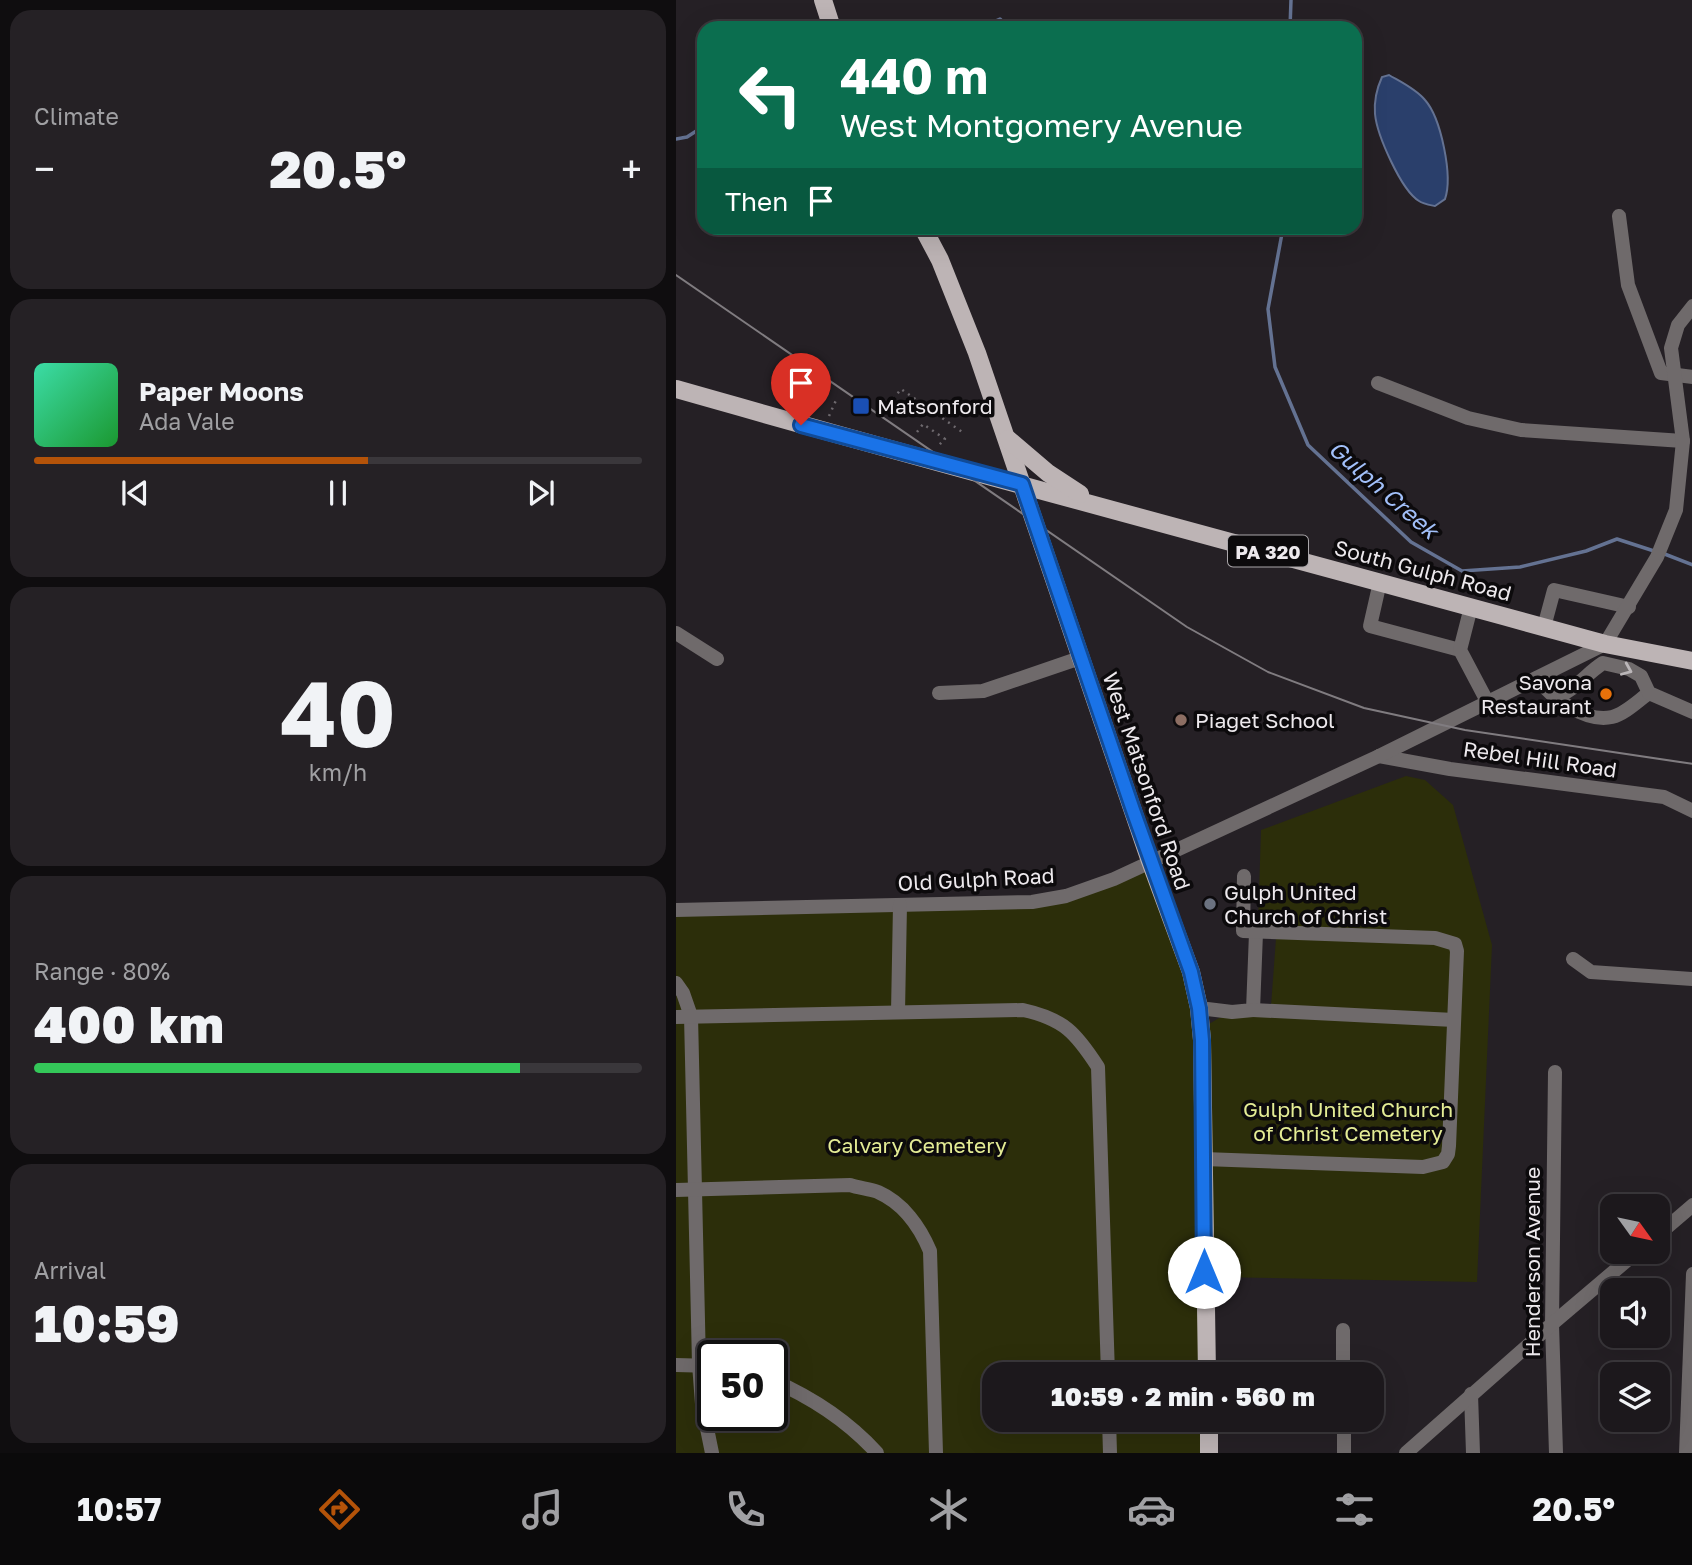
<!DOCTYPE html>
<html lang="en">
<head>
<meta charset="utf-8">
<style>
	body { margin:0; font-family:"Golos Text",sans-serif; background:#252125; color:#f1f3f6; height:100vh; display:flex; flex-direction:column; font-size:26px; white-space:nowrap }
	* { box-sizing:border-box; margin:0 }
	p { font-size:23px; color:#a0a0a3 }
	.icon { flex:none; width:38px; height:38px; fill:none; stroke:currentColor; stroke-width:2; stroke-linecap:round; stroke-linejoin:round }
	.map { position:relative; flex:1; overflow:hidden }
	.side { display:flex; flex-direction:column; gap:10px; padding:10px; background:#0f0d0f; width:676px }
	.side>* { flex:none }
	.top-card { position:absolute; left:21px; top:21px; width:665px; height:214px; border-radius:21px; box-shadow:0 7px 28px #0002,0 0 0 2px #3a373b; background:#0b6e4f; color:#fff; overflow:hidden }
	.needle { width:46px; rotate:123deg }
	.buttons { position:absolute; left:924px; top:1194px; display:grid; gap:14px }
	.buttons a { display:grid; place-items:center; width:70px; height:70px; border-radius:14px; background:#1c181c; box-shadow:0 7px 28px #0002,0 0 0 2px #3a373b; font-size:35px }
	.speed { position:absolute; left:21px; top:1340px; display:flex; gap:14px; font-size:35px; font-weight:700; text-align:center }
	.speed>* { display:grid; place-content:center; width:91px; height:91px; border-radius:50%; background:#1c181c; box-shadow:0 7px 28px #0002,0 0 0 2px #3a373b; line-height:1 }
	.speed .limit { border:4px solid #111; border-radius:10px; background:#fff; color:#111 }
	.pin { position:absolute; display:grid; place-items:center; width:60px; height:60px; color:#fff; margin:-72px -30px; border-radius:50% 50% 50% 0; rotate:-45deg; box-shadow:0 0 7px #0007 }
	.pin .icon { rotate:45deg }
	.me { position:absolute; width:77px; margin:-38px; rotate:0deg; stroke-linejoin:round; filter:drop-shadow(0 0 5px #0008) }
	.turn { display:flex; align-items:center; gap:24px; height:147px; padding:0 28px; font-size:32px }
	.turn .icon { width:91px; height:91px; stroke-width:2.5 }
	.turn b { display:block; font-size:49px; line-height:60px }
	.then { display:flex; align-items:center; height:66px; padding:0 28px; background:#0003; gap:14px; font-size:26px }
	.big { font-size:52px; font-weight:800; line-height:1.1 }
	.side .widget { flex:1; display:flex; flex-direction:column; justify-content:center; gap:10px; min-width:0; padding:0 24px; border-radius:21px; background:#252125 }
	.side .dial { align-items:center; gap:0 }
	.dial b { font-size:91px; line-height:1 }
	.song { display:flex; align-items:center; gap:21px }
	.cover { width:84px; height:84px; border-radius:10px; background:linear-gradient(135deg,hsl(160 70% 55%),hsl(130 70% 35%)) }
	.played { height:7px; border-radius:4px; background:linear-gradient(90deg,#b45309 55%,#3a373b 55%) }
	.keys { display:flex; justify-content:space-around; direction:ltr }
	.heat { display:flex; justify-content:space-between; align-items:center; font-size:38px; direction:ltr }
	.charge { height:10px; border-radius:5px; background:linear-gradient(90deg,#34c759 80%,#3a373b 0) }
	.trip { position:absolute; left:306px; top:1362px; width:402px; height:70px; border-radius:21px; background:#1c181c; box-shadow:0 7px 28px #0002,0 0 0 2px #3a373b; font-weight:800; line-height:70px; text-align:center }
	.menu { display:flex; height:112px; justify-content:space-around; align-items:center; background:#0b0a0b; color:#a0a0a3 }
	.menu .icon { width:49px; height:49px }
	.menu .active { color:#b45309 }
	.menu b { font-size:32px; color:#f1f3f6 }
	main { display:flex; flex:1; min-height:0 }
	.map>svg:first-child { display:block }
	.green { fill:#2c2e0a; fill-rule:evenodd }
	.water { fill:#2a3f6b; stroke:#647292; stroke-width:2 }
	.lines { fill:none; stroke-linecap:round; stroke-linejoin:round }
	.stream { stroke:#647292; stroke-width:3.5 }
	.path { stroke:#6e696e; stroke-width:2.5; stroke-dasharray:2 5; stroke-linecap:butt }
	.minor { stroke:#6f6a6b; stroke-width:14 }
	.major { stroke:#bdb4b5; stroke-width:18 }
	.tram { stroke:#807c80; stroke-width:2 }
	.oneway { stroke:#bbb6b9 }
	.route-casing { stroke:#114b97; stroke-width:18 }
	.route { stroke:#1a73e8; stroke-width:12 }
	.transit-dot { fill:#1a4fb4; stroke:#0c0a0c; stroke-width:2.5 }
	.food-dot { fill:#e8710a; stroke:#0c0a0c; stroke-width:2.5 }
	.education-dot { fill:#8d6e63; stroke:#0c0a0c; stroke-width:2.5 }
	.worship-dot { fill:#6b7280; stroke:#0c0a0c; stroke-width:2.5 }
	.labels { text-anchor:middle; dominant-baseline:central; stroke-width:7; stroke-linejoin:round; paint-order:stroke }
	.shield { fill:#0c0a0c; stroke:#aaa6aa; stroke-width:2 }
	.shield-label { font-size:19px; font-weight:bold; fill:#ede9ed }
	.poi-label { font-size:21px; fill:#ede9ed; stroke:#0c0a0c; text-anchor:start }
	.street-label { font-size:21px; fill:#ede9ed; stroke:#0c0a0c }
	.park-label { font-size:21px; fill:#e4ec95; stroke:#0c0a0c }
	.water-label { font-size:23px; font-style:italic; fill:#a2c0fa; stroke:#0c0a0c }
</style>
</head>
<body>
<main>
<section class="side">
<div class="widget"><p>Climate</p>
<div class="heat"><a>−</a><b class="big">20.5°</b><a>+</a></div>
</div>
<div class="widget">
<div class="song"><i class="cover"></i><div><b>Paper Moons</b><p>Ada Vale</p></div></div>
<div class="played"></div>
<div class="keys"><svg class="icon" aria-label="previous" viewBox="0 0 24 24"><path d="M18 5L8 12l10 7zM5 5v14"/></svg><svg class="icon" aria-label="pause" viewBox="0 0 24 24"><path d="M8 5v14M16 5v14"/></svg><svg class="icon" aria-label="next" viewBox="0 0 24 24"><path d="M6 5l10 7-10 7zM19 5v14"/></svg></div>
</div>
<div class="widget dial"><b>40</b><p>km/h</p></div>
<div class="widget"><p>Range · 80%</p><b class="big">400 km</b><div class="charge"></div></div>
<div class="widget"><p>Arrival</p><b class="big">10:59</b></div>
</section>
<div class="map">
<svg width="1017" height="1453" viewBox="0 0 1017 1453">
	<rect width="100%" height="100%" fill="#252025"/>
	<g class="green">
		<path d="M730 776 749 780 777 805 816 945 801 1282 538 1277 533 1024 543 1018 562 1017 595 1006 601 925H582L585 830Z"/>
		<path d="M474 861 515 972 531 1374H318V1419H533V1453H0V910L356 902ZM37 1356H96V1416H37Z"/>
	</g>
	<path class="water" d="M713 75C725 82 740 89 749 100 765 118 777 176 769 199L759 206C754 205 747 204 743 201 725 190 701 135 699 114 698 102 701 88 706 77Z"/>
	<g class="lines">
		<g class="stream">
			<path d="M304 28 324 19 333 28"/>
			<path d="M614 28 615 0"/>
			<path d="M0 139 11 137 28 126"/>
			<path d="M607 228 592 309 599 367 632 445 735 542 786 571 844 567 910 551 941 539 978 551"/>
			<path d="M986 553 1017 565"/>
		</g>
		<g class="path">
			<path d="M209 410 225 389 289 434"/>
			<path d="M153 416 161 398"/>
			<path d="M241 432 247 424 269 439 262 446"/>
		</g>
		<g class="minor">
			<path d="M943 216 952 285 985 373 1017 377"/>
			<path d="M702 383 792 418 845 430 1007 441"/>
			<path d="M704 582 694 626 784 650"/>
			<path d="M795 607 784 650 812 703"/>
			<path d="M868 627 878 590 953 607"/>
			<path d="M0 633 41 659"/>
			<path d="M861 678C875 698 910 723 936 717 949 714 963 700 973 693"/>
			<path d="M263 693 307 691 404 658"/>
			<path d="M881 697C900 689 910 674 927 663L953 669 965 676 973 693 1017 712"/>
			<path d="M703 756 774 769 988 797 1017 811"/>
			<path d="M0 910 356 902 390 896 438 879 703 756 929 644 981 557 1000 510 1007 441 995 348 1002 325 1017 306"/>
			<path d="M897 959 915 972 1017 979"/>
			<path d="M0 983 7 993 15 1016 23 1364 26 1404 36 1453"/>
			<path d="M523 1008 556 1012 577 1010 580 933"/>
			<path d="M577 1010 778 1020"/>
			<path d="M222 1012 224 905"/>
			<path d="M0 1017 347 1010C388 1019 400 1033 422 1067L432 1374"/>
			<path d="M879 1072 876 1324 880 1453"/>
			<path d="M528 1159 747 1167 767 1162 772 1154 773 1146 781 951 779 944 759 938 567 931 568 876"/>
			<path d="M0 1190 174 1185C183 1188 194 1189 202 1192 227 1203 244 1227 254 1251L260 1453"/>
			<path d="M982 1235 1017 1205"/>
			<path d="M667 1330V1374"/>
			<path d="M0 1365 37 1366"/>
			<path d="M96 1380C137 1398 171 1420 201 1453"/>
			<path d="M795 1394 797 1453"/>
			<path d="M433 1419 434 1453"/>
			<path d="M668 1419V1453"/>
			<path d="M730 1453 876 1324 962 1251"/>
			<path d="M1010 1453 1017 1274"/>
		</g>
		<g class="major">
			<path d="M147 0 156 28"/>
			<path d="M247 228 264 260 301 353 474 861 515 972 523 1008 526 1040 531 1374"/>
			<path d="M0 389C309 477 620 559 929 644L1017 661"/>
			<path d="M332 439 372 473 404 494"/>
			<path d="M533 1419V1453"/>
		</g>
		<path class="tram" d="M0 275 511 627 592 672 688 708 789 730 1017 764"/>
	</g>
	<defs><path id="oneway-chevron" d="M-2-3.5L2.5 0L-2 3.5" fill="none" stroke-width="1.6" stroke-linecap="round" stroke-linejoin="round" transform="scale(1.75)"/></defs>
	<use class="oneway" href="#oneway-chevron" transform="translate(951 670) rotate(23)"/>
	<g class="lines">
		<defs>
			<path id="route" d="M125 425 346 484 457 810 515 972 523 1008 526 1040 528 1272"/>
		</defs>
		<use href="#route" class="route-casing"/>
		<use href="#route" class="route"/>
	</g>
	<rect class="transit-dot" x="176" y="397" width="18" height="18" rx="3.5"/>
	<circle class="food-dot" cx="930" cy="694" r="7"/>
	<circle class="education-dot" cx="505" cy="720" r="7"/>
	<circle class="worship-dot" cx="534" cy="904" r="7"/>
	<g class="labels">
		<rect class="shield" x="552" y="535.5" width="80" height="31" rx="5"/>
		<g class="shield-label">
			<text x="592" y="551">PA 320</text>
		</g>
		<g class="poi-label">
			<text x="201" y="406">Matsonford</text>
			<text x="916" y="682" text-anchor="end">Savona<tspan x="916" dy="24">Restaurant</tspan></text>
			<text x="519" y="720">Piaget School</text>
			<text x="548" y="892">Gulph United<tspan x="548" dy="24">Church of Christ</tspan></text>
		</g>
		<g class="street-label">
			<text transform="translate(747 570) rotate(15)">South Gulph Road</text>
			<text transform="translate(864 759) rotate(8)">Rebel Hill Road</text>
			<text transform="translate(471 781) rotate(71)">West Matsonford Road</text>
			<text transform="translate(300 879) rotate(-3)">Old Gulph Road</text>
			<text transform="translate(856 1262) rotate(-90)">Henderson Avenue</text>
		</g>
		<g class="park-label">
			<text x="672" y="1109">Gulph United Church<tspan x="672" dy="24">of Christ Cemetery</tspan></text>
			<text x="241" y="1145">Calvary Cemetery</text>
		</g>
		<g class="water-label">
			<text transform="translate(708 489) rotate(41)">Gulph Creek</text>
		</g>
	</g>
</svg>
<div class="buttons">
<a><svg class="needle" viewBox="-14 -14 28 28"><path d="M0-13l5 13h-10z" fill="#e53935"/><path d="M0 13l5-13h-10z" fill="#a0a0a3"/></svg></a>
<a><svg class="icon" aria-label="sound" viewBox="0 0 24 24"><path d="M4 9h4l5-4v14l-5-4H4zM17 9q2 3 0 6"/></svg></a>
<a><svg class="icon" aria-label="layers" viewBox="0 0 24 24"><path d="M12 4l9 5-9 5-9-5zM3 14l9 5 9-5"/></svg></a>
</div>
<div class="speed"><div class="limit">50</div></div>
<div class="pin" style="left:125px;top:425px;background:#d93025"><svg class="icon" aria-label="arrive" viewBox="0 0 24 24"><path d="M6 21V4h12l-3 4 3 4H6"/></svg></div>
<svg class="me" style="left:528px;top:1272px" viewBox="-20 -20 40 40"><circle r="19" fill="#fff"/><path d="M0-13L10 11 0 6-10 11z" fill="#1a73e8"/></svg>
<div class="trip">10:59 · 2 min · 560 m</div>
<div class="top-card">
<div class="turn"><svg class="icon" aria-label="left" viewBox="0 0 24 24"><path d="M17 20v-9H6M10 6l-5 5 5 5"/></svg><div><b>440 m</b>West Montgomery Avenue</div></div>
<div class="then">Then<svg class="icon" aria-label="arrive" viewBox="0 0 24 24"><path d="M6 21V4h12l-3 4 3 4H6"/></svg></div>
</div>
</div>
</main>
<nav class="menu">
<b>10:57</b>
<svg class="icon active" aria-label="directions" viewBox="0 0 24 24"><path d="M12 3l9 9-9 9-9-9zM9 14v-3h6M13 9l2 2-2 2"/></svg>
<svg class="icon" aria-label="music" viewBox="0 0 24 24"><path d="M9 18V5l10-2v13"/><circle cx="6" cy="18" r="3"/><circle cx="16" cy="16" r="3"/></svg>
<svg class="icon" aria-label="phone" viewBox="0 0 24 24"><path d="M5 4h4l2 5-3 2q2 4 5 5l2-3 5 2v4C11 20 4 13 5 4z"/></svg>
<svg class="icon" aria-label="climate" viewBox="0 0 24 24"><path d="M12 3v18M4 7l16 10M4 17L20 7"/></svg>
<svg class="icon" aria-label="car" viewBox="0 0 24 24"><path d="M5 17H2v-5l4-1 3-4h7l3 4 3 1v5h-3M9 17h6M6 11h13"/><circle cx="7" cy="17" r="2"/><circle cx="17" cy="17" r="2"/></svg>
<svg class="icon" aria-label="filters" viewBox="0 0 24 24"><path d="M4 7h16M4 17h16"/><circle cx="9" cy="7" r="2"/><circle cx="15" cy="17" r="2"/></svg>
<b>20.5°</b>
</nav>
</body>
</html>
